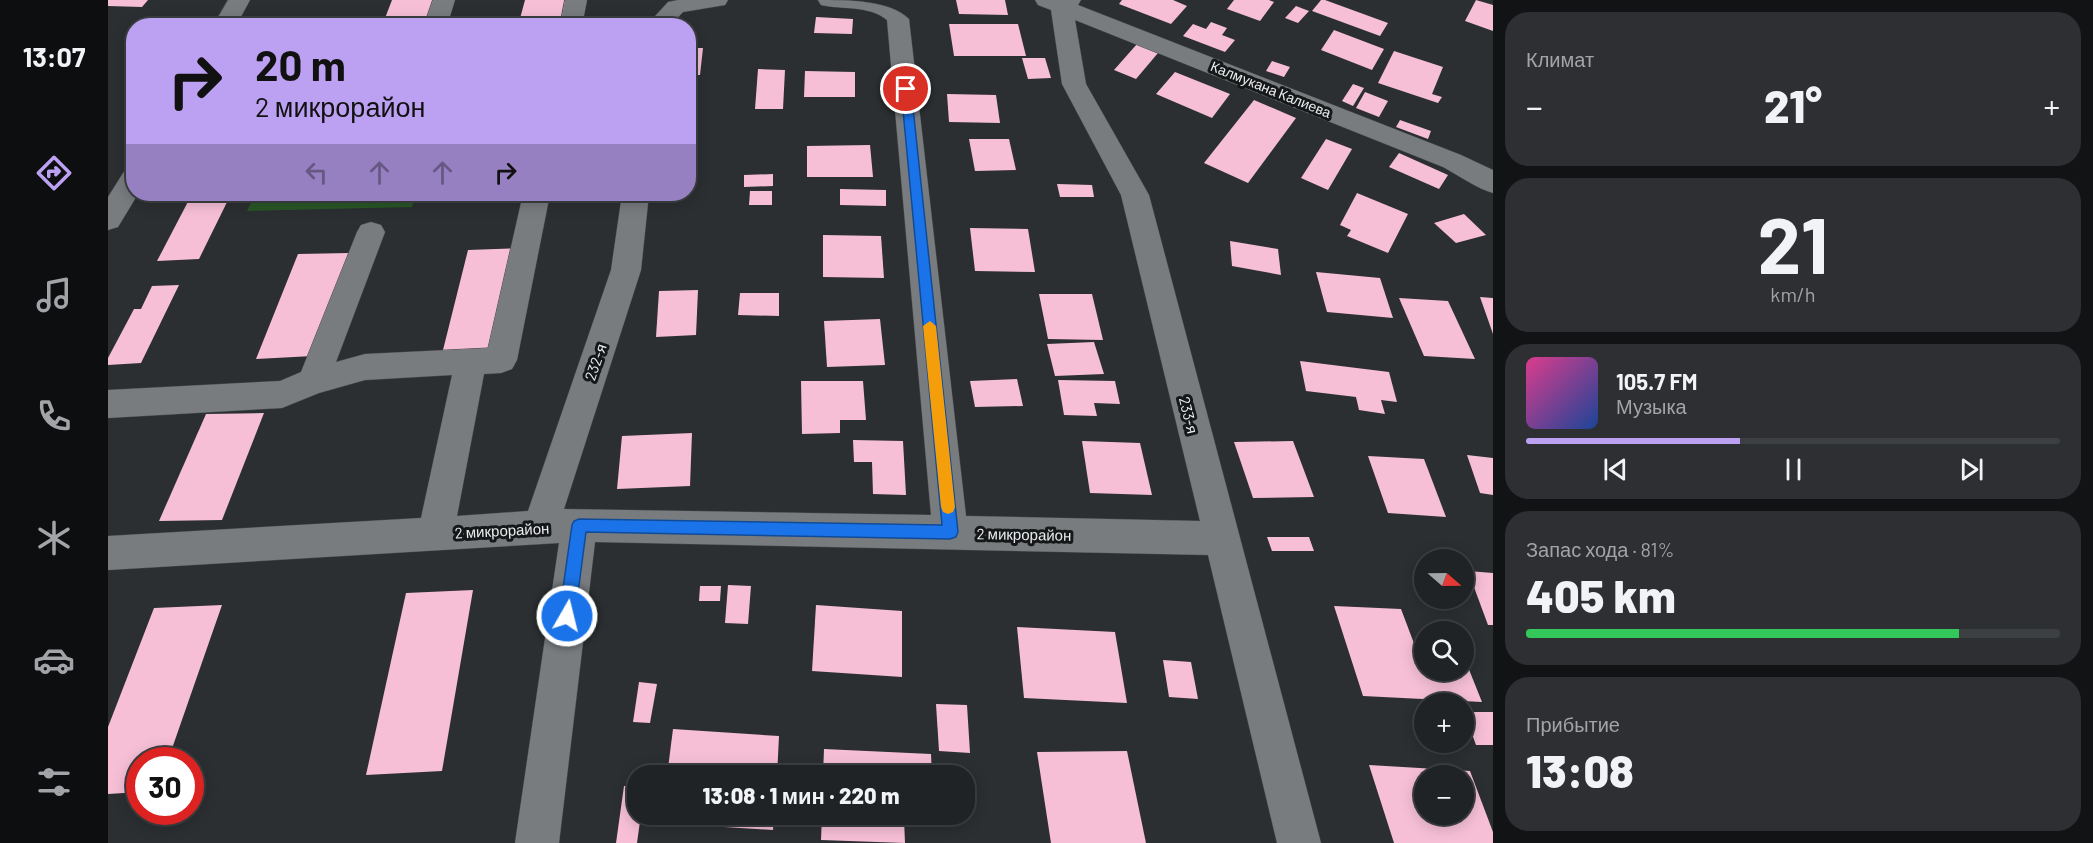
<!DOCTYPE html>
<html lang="ru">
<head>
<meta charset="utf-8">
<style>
	body { margin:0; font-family:Barlow,sans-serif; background:#2d2f32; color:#f1f3f6; height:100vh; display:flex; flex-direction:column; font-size:22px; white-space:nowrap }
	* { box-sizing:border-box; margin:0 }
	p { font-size:20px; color:#a2a4a7 }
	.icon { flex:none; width:33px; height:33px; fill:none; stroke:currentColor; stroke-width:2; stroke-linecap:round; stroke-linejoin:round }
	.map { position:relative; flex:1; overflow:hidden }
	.details { display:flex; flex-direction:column; gap:12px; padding:12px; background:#121314; width:600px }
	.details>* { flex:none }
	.guide { position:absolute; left:18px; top:18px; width:570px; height:183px; border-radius:24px; box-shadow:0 3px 15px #0003,0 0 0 2px #3d4042; background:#bca0f2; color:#111; overflow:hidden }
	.needle { width:39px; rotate:110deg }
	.fabs { position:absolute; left:1306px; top:549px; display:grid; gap:12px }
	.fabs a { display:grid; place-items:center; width:60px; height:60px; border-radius:50%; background:#202325; box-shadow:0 3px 15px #0003,0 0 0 2px #3d4042; font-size:30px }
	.speed { position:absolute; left:18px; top:747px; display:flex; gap:12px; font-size:30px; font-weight:700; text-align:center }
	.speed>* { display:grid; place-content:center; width:78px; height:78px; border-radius:50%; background:#202325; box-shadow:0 3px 15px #0003,0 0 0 2px #3d4042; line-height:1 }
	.speed .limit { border:9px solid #d22; background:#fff; color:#111 }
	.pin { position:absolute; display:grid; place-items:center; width:51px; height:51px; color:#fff; margin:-26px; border:3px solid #fff; border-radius:50%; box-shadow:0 2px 6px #0007 }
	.me { position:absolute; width:66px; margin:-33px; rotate:8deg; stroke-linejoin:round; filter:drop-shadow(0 0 4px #0008) }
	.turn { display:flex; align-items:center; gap:21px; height:126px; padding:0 30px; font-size:27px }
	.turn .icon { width:78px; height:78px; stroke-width:2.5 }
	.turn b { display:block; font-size:42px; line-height:51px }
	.lanes { display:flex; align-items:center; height:57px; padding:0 30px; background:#0003; justify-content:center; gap:30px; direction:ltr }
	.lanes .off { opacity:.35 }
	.big { font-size:45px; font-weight:800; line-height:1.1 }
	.details .card { flex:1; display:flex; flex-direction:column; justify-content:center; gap:9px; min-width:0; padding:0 21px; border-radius:24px; background:#2d2f32 }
	.details .dial { align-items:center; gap:0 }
	.dial b { font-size:78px; line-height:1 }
	.song { display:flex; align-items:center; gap:18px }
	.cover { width:72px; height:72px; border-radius:9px; background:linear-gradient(135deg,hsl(330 70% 55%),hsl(220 70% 35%)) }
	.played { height:6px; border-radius:3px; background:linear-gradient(90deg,#bca0f2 40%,#3d4042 40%) }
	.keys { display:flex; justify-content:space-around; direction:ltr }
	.heat { display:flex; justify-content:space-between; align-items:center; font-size:33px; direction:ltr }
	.charge { height:9px; border-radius:4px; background:linear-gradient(90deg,#34c759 81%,#3d4042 0) }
	.trip { position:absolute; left:519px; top:765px; width:348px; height:60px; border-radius:24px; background:#202325; box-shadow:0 3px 15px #0003,0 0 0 2px #3d4042; font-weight:800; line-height:60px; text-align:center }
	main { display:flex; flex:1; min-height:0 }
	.tab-bar { display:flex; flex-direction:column; width:108px; justify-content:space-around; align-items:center; background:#0d0e0f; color:#a2a4a7 }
	.tab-bar .icon { width:42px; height:42px }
	.tab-bar .on { color:#bca0f2 }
	.tab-bar b { font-size:27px; color:#f1f3f6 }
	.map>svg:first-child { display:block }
	.green { fill:#295726 }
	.building { fill:#f6bfd6; fill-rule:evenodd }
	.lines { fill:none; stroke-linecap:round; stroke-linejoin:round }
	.minor-casing { stroke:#474a4c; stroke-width:1 }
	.minor { fill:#787c7f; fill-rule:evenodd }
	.route { fill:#1a73e8; stroke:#114b97; stroke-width:1.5 }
	.slow { fill:#f59e0b }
	.labels { text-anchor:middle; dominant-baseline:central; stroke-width:6; stroke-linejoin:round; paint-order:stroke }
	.far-street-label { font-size:14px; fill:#eaedef; stroke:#151718 }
	.street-label { font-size:15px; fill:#eaedef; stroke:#151718 }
</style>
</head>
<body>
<main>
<nav class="tab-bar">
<b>13:07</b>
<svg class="icon on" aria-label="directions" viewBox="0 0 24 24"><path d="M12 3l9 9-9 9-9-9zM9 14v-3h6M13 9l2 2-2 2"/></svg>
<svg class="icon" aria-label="music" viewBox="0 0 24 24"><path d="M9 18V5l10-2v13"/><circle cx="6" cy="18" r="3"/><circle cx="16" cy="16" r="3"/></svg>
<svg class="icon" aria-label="phone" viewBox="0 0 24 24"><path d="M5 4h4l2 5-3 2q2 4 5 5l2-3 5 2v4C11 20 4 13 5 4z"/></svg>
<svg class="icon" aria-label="climate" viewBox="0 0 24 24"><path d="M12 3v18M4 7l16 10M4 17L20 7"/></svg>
<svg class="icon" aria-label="car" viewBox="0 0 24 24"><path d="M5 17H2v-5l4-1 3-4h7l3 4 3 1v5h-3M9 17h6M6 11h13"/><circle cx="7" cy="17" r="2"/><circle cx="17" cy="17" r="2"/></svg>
<svg class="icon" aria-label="filters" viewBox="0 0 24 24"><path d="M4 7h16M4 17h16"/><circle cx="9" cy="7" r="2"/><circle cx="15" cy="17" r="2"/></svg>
</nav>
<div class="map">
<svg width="1385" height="843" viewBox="0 0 1385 843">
	<rect width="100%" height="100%" fill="#2b2f31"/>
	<g class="green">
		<path d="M147 194H308L304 207 139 211Z"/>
		<path d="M316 194H369L366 202 313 203Z"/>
	</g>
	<g class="building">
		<path d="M0 0H40L34 7 0 6Z"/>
		<path d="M284 0H328L319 26H274Z"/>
		<path d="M417 0H461L455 26H410Z"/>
		<path d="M848 0H897L900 15 851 14Z"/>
		<path d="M1014 0H1065L1079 6 1063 24 1011 4Z"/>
		<path d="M1126 0H1161L1166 2 1152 21 1119 9Z"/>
		<path d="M1213 0H1217L1280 23 1272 36 1204 11Z"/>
		<path d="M1368 0 1385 5V31L1357 21Z"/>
		<path d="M1188 6 1201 11 1190 23 1177 18Z"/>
		<path d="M708 17 745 19 744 34 706 33Z"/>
		<path d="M1103 22 1119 28 1114 35 1127 40 1117 52 1075 36 1085 24 1098 29Z"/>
		<path d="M841 24H910L918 56H846Z"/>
		<path d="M1226 30 1276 49 1264 70 1213 50Z"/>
		<path d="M1029 44 1050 53 1028 79 1006 70Z"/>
		<path d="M580 48H595L592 75H580Z"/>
		<path d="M1286 51 1335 67 1324 94 1334 97 1330 103 1270 83Z"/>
		<path d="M914 58H937L943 78 920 79Z"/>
		<path d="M1164 61 1182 67 1176 77 1158 71Z"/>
		<path d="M650 69 677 70 675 109H647Z"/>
		<path d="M697 71 747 72V97H696Z"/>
		<path d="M1067 72 1122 94 1104 118 1048 94Z"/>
		<path d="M1245 84 1256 88 1245 106 1234 101Z"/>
		<path d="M1257 92 1280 101 1271 117 1248 108Z"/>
		<path d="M839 94 888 95 892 123 841 122Z"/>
		<path d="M1146 100 1188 118 1140 183 1096 163Z"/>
		<path d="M1292 120 1323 131 1320 139 1288 127Z"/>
		<path d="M861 139H901L908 170 867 171Z"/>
		<path d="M1218 139 1244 149 1220 190 1193 178Z"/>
		<path d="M762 145 765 177H699V146Z"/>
		<path d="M1291 153 1340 175 1331 189 1281 167Z"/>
		<path d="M665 174V186L636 187V175Z"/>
		<path d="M949 184 984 185 986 197H952Z"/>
		<path d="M732 189 778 190V206L732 205Z"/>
		<path d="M642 191H664V205H641Z"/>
		<path d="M1249 193 1300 214 1280 253 1239 236 1243 230 1232 225Z"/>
		<path d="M84 194H123L91 259 49 261Z"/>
		<path d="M1356 214 1378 235 1348 243 1326 223Z"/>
		<path d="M862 228 920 229 927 272 867 271Z"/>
		<path d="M715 235 773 236 776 278 715 277Z"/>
		<path d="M1122 241 1170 249 1173 275 1124 266Z"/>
		<path d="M412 248 391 352 334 354 360 250Z"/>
		<path d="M241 253 205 356 148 359 190 254Z"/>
		<path d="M1208 272 1272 278 1285 318 1219 312Z"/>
		<path d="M71 285 33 363 0 365V358L26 309H33L44 286Z"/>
		<path d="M590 290 588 335 548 337 551 291Z"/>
		<path d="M632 293H671V316L630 315Z"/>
		<path d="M931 294H984L995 340 940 339Z"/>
		<path d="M1372 297 1385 298V334Z"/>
		<path d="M1291 298 1340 301 1367 359 1316 356Z"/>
		<path d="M772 319 777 365 719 367 716 321Z"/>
		<path d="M986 342 996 374 947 376 939 344Z"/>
		<path d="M1192 361 1281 372 1289 402 1273 400 1277 414 1251 410 1248 397 1198 391Z"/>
		<path d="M909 379 915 406 867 407 862 381Z"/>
		<path d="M950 380 1007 381 1012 404 986 403 989 416 956 415Z"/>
		<path d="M693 381H755L758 420H732V433L694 434Z"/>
		<path d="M156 413 114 520 51 521 98 414Z"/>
		<path d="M584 433 582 486 509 489 514 436Z"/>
		<path d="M745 440 795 441 798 495 765 494 764 462H746Z"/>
		<path d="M974 441 1032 443 1044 495 982 493Z"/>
		<path d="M1185 441 1206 497 1145 498 1126 442Z"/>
		<path d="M1359 455 1385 458V495L1372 493Z"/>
		<path d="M1260 456 1316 459 1338 517 1280 513Z"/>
		<path d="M1159 537H1201L1206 551H1164Z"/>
		<path d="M1360 571 1385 573V625H1380Z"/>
		<path d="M620 585 643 586 640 624 617 623Z"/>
		<path d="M592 586H613L612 601H591Z"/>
		<path d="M365 590 334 771 258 775 298 593Z"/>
		<path d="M114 605 60 760H32V792L0 794V727L46 608Z"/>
		<path d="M708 605 794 611V677L704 671Z"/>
		<path d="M1226 606 1293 609 1307 646H1317V670H1356V657L1374 702 1255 696Z"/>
		<path d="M909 627 1007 632 1019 703 916 698Z"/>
		<path d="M1055 660 1083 662 1090 699 1061 697Z"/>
		<path d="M531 682 549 684 542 723 525 722Z"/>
		<path d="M828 704 859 705 862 753 831 751Z"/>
		<path d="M1356 712H1385V745H1368Z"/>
		<path d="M565 729 671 736 669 776H559Z"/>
		<path d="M716 749 823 754 824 776H715Z"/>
		<path d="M1019 751 1038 843H943L929 752Z"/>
		<path d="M1261 765 1362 771 1385 832V843H1286ZM1317 776H1356V814H1317Z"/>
		<path d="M516 786H530V814H533L529 843H508Z"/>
		<path d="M554 814H666L665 830 553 823Z"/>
		<path d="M714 814H826V821L796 819 797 843 713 840Z"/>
	</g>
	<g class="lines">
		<defs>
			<g id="minor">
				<path d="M120 0H142L128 26H105Z"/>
				<path d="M325 0H347L339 26H316Z"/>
				<path d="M457 0H479L474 26H452Z"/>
				<path d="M570 0H620L617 5 575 12 562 26H538L560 2Z"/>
				<path d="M710 0C740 0 782 0 801 19L858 516 1092 521 1013 195 954 84 943 10 930 5 927 0H973L970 5 1353 155 1385 170V193C1370 189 1350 175 1335 167L967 20 978 84 1041 195 1213 843H1169L1100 555 487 542 451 843H407L451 543 0 570V536L313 518 344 375 257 380 211 393 174 408 0 418V390L172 381 193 372 249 232 253 225 263 222 273 225 277 232 228 362 257 354 380 348 415 194H442L409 360 404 369 393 373 376 374 349 516 420 511 503 270 514 194H541L533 270 456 509 823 515 779 20C761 5 735 10 713 5Z"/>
				<path d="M26 168V194H30L10 227 0 230V197L17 170Z"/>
			</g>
		</defs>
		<use href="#minor" class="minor-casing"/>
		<use href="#minor" class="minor"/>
	</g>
	<path class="route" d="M798 86 803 89 850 532 848 537 842 539 478 532 467 616 465 622 459 624 453 622 451 616 464 525 466 521 471 519 834 525 793 89Z"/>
	<path class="slow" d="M822 321 828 326 847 507 845 512 840 514 835 512 833 507 815 326Z"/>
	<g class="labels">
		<g class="far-street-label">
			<text transform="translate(1163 89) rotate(22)">Калмукана Калиева</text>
		</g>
		<g class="street-label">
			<text transform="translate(487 362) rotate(-71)">232-я</text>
			<text transform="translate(1081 415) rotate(76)">233-я</text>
			<text transform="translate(394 530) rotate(-3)">2 микрорайон</text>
			<text transform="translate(916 534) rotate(1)">2 микрорайон</text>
		</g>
	</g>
</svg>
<div class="fabs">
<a><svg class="needle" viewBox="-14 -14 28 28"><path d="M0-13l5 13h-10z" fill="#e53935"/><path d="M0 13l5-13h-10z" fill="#a2a4a7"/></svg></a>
<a><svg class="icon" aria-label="search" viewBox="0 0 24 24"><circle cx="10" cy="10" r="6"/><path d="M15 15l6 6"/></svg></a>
<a>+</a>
<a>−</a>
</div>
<div class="speed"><div class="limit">30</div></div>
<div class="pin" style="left:798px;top:89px;background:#d93025"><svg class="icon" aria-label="arrive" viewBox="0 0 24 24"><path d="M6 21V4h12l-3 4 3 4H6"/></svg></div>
<svg class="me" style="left:459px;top:616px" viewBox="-20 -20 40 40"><circle r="17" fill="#1a73e8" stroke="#fff" stroke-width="3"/><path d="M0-11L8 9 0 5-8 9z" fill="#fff"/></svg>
<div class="trip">13:08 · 1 мин · 220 m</div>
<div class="guide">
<div class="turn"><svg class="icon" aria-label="right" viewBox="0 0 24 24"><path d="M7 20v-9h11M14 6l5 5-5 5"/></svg><div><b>20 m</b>2 микрорайон</div></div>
<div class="lanes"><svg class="icon off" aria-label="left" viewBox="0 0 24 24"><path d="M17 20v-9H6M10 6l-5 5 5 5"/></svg><svg class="icon off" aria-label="ahead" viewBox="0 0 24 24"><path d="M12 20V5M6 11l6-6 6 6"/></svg><svg class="icon off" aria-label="ahead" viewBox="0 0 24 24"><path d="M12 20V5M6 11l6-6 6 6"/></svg><svg class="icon" aria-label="right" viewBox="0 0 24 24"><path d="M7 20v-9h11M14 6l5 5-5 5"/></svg></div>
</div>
</div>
<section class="details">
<div class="card"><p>Климат</p>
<div class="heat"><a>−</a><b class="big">21°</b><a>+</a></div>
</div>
<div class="card dial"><b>21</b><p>km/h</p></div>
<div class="card">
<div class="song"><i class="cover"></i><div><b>105.7 FM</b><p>Музыка</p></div></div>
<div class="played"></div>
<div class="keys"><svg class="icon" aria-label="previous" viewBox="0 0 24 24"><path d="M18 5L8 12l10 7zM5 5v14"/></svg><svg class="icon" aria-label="pause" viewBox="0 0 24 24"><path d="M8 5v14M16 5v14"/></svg><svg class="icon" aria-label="next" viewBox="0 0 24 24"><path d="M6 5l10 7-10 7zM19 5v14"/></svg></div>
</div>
<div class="card"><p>Запас хода · 81%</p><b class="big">405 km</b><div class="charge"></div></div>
<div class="card"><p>Прибытие</p><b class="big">13:08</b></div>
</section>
</main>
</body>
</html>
